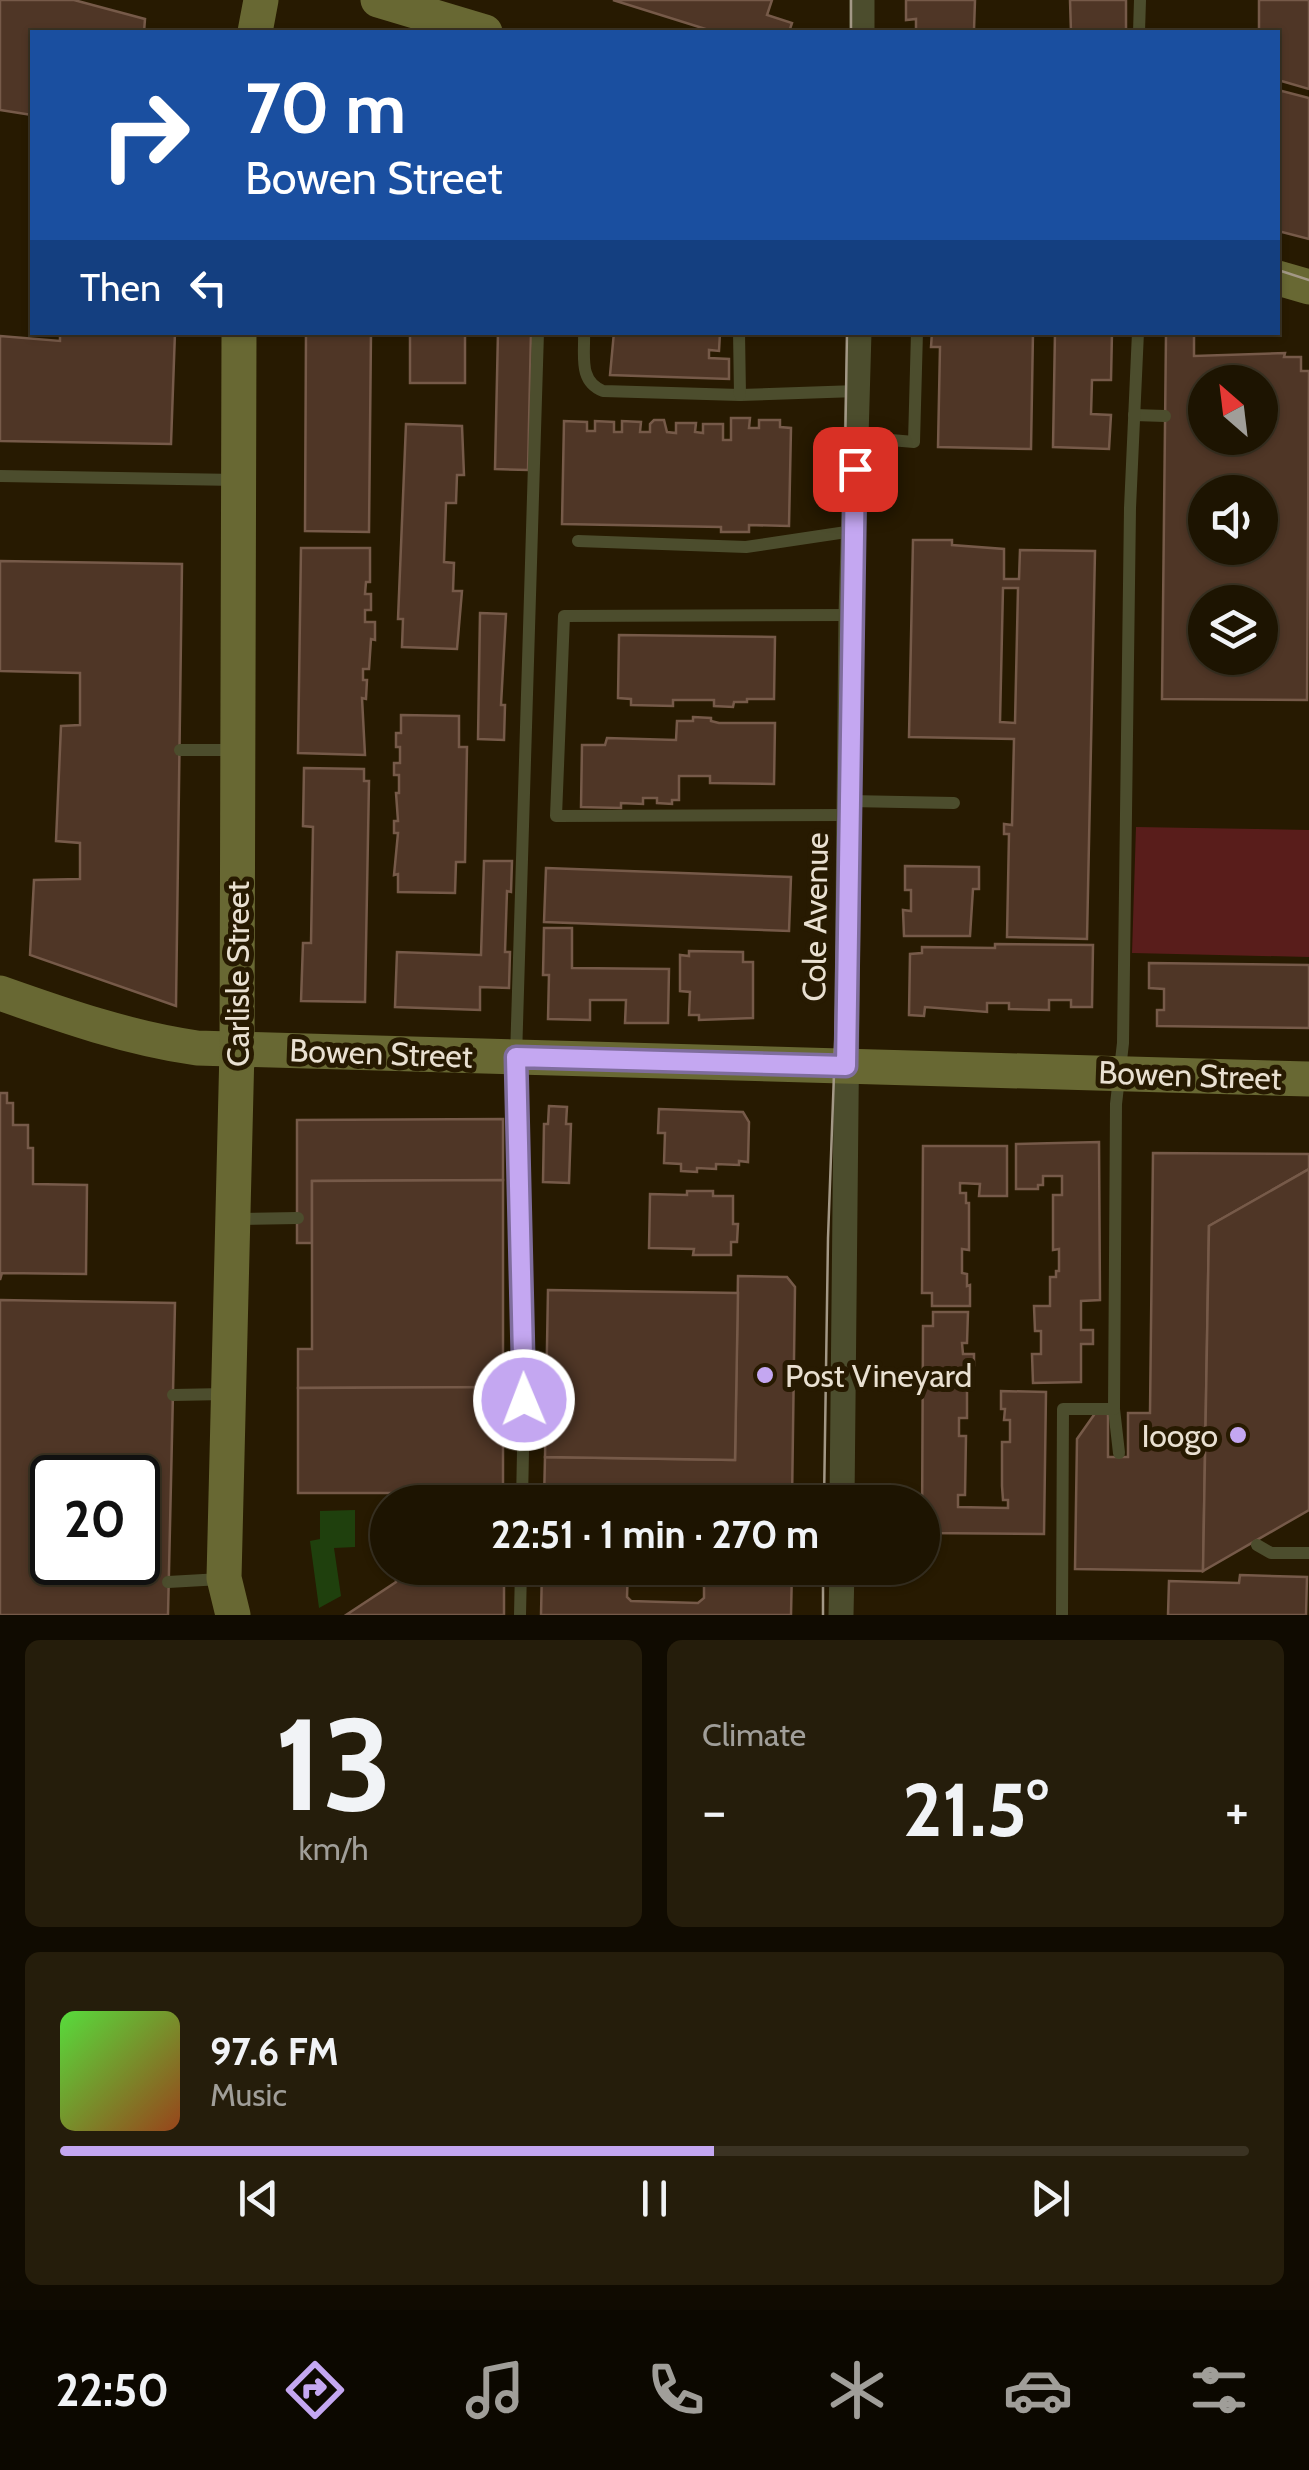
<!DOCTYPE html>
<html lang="en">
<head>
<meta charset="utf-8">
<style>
	body { margin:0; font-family:Cabin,sans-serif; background:#251d0b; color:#f1f3f6; height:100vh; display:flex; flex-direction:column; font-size:38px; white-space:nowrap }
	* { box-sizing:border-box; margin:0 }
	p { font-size:32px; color:#a09e99 }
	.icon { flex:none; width:55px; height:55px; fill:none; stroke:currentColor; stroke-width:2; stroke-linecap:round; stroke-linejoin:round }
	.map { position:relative; height:1615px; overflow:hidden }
	.drawer { display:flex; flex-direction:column; gap:25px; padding:25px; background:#100b01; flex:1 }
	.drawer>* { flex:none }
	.banner { position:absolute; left:30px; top:30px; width:1250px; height:305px; border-radius:0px; box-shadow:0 2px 8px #0004,0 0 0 2px #3b3323; background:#1a4fa0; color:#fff; overflow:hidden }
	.needle { width:65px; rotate:332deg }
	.buttons { position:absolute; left:1188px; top:365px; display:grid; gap:20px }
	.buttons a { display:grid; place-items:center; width:90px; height:90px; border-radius:50%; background:#1d1401; box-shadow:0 2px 8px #0004,0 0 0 2px #3b3323; font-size:50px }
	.speed { position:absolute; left:30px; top:1455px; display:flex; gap:20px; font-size:50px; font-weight:700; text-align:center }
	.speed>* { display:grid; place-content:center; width:130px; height:130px; border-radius:50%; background:#1d1401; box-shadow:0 2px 8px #0004,0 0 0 2px #3b3323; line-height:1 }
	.speed .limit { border:5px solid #111; border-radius:15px; background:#fff; color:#111 }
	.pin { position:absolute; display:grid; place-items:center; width:85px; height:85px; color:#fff; margin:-42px; border-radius:20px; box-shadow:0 5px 15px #0006 }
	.me { position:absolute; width:110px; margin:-55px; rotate:359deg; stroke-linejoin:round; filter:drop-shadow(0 0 8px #0008) }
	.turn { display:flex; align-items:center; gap:35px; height:210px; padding:0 50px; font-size:45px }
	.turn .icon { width:130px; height:130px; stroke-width:2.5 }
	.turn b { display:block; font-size:70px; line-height:85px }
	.then { display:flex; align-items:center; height:95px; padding:0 50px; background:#0003; gap:20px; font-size:38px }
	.big { font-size:75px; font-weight:700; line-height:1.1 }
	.drawer .tile { flex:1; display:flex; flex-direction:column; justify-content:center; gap:15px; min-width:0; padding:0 35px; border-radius:15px; background:#251d0b }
	.drawer .dial { align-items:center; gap:0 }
	.dial b { font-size:130px; line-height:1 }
	.song { display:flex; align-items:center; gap:30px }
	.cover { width:120px; height:120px; border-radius:15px; background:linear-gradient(135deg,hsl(110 70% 55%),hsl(20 70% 35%)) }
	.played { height:10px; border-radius:5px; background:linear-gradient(90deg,#c4a7f1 55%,#3b3323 55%) }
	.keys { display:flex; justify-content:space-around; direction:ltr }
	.heat { display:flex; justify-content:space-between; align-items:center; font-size:55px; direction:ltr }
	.drawer .tiles { flex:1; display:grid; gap:25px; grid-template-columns:1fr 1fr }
	.tile:last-child { grid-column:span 2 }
	.trip { position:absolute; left:370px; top:1485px; width:570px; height:100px; border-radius:50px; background:#1d1401; box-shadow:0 2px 8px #0004,0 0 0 2px #3b3323; font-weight:700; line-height:100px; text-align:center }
	.tabs { display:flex; height:160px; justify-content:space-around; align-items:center; background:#0c0800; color:#a09e99 }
	.tabs .icon { width:70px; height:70px }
	.tabs .current { color:#c4a7f1 }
	.tabs b { font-size:45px; color:#f1f3f6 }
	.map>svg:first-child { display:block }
	.green { fill:#591d1b }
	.water { fill:#1f400d }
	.building { fill:#4f3626; stroke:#765a49; stroke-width:2.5; fill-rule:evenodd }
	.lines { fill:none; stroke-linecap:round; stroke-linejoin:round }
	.lane { stroke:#4c4d2d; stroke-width:12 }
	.street { stroke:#4c4d2d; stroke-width:25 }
	.secondary { stroke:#686833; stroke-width:35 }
	.tram { stroke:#a39886; stroke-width:2.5 }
	.route-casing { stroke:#7f6d9d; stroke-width:25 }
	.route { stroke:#c4a7f1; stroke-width:18 }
	.poi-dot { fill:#c4a7f1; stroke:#271a01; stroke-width:4 }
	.labels { text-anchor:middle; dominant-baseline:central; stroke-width:10; stroke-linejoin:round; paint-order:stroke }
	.street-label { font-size:32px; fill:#e9e0d1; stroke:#271a01 }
	.poi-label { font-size:32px; fill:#e9e0d1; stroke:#271a01; text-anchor:start }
</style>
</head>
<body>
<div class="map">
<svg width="1309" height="1615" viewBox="0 0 1309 1615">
	<rect width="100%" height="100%" fill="#271a01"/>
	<path class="green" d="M1136 827 1309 830V957L1132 953Z"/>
	<path class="water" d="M355 1510V1547L334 1548 341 1596 319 1608 310 1541 320 1539V1511Z"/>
	<g class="building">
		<path d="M0 0H74L145 19 144 32H32V115L0 110Z"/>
		<path d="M613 0H772L767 15 792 23 789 32H715Z"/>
		<path d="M906 0H975L974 30 981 32H907H916V19L906 20Z"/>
		<path d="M1070 0H1126V32H1071Z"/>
		<path d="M1259 0H1309V89L1278 80V32H1259Z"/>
		<path d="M1278 90 1309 98V239L1278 231Z"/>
		<path d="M60 332H175L171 444 0 441V336L60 341Z"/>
		<path d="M306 332H371L369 532 305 531Z"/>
		<rect x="410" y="332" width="55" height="51"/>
		<path d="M498 332H531L528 470 495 469Z"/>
		<path d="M614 332 720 333 719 351 709 350V358L729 359V379L610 375Z"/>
		<path d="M932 332H1033L1031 449 938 447 940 347H931Z"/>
		<path d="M1055 332H1112L1111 380H1092L1091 414 1111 415 1109 449 1053 447Z"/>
		<path d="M1194 334V356L1285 353 1284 357H1301V371H1309L1307 700 1162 699 1166 335ZM1205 382H1260V438H1205ZM1205 492H1260V548H1205ZM1205 602H1260V658H1205Z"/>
		<path d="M731 418H750L749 428H759V420H780V427L791 428 789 526 749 525V532H721V527L562 524 564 421 587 422V431H595V421L614 422V432H622V421L641 422 640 432H650V424L654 420H664L667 432 676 433V423H696L695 432 703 433V424H723V440H731Z"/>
		<path d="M406 424 462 426 464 475H457L456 503H446L444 562 454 563 453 591H462L457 649 402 647 403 619H398Z"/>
		<path d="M913 540H952V545L1004 549V579H1019L1020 550 1095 551 1087 939 1007 937 1009 834H1004V824L1012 825 1014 739 909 737ZM1003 588H1018L1015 723 1000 722Z"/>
		<path d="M301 548H370V582H366L365 594H371V610H365V622H375V640L371 639 369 669H363V680H367L366 699 362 698 365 755 298 753Z"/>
		<path d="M0 561 182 564 176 1006 30 955 34 880 80 879V843L56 841 61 726 80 725V673L0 671Z"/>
		<path d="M480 613 506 614 501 705H505L504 740 478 739Z"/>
		<path d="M619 635 775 637 774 699H747V702H734L733 707 714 706V700H673V706L631 705V699L618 698Z"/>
		<path d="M401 715 459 716V747H467L465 862H456L455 893 398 892V874L394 875 398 833H394V821H398L396 793H399V775H394V763H400V747H396V733H401Z"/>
		<path d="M693 717 711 718V721L719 723H775L774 784 710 783V776H679V800H672V804L657 803V798H643V804L621 803V808L581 807 582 745H605L607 738 676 740 677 721H693Z"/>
		<path d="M304 768 364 769V781H369L365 1002 301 1001 303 943H311L313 827 303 826Z"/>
		<path d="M484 861H512L511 892 507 891 505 952H510L509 988 480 987V1010L395 1007 397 952 481 955Z"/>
		<path d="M905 866 979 867V889H973L970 936H904L903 910 911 911V890H905Z"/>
		<path d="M546 868 791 877 789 931 544 922Z"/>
		<path d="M544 928H572V968L669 969 668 1023H625L626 1000H590V1020L548 1019 549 975H543Z"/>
		<path d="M995 944 1093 945 1092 1007H1071V1000H1049V1010L1009 1009V1003H987V1012L925 1007 924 1016 909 1015 910 954 922 953V947L995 948Z"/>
		<path d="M689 951 743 952V962H753V1018L699 1020V1015H689L690 992 680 991V955L689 956Z"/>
		<path d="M1149 963 1309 965V1028L1157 1026V1010H1164V989L1149 988Z"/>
		<path d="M0 1093H7V1103H13V1125H28V1148H33V1184L87 1185 86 1274 2 1273 0 1280Z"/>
		<path d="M549 1106 567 1107 566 1124H571L569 1183 543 1182 544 1124H548Z"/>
		<path d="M659 1109 743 1112 749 1122 748 1162 739 1161V1165L716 1164V1169L697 1168V1172L681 1171V1164L664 1163 665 1133H658Z"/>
		<path d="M503 1119V1180L312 1181V1243H297V1120Z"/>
		<path d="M1099 1142 1100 1300 1081 1301V1330H1093V1344H1081V1382L1033 1383 1032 1354H1041V1331H1035L1034 1306H1050V1277H1056V1271H1059V1249L1053 1250V1195H1062V1176H1043V1185H1038V1189H1016V1144Z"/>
		<path d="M923 1146H1007V1196H979L980 1184 960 1183V1193H966V1203H969V1250L962 1249V1273L967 1274V1286L970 1285V1306H932V1293H922Z"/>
		<path d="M1153 1153 1309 1154V1169L1209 1226 1203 1571 1075 1569 1077 1439 1096 1412H1108V1457H1128V1413H1150Z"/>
		<path d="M1309 1169V1510L1203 1571 1209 1226Z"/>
		<path d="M503 1180V1387L298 1388V1349H312V1181Z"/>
		<path d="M687 1191H713V1196H733V1224H738L737 1242H731V1255H693L694 1249 649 1248 650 1194 687 1195Z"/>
		<path d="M738 1276 787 1277 795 1287 792 1502H544L545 1457 735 1460Z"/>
		<path d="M548 1290 738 1293 735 1460 545 1457Z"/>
		<path d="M0 1300 175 1303 168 1615H0ZM52 1478H138V1562H52Z"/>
		<path d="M933 1312H968L967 1343H962L963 1354H974V1365L967 1364V1418H959V1436H966L965 1495H958V1507L1008 1508V1500H1003L1002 1486V1442H1010V1420H1004L1005 1409H1001V1391L1046 1392 1044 1534 922 1533 923 1326H933Z"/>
		<path d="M503 1387V1502H396V1493H298V1388Z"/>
		<path d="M396 1568H504V1615H346L396 1582Z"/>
		<path d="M542 1568H628L627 1597 631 1601 698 1603 704 1598V1568H792L791 1615H541Z"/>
		<path d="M1240 1575 1307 1577 1306 1615H1168L1169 1581 1239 1583Z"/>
	</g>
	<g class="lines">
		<g class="lane">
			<path d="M1139 32 1140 0"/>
			<path d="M584 332C585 355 578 381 603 391L740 395 857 391"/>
			<path d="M739 332 740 395"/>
			<path d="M1134 415 1165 416"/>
			<path d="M856 437 914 442 917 332"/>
			<path d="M0 476 237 480"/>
			<path d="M578 541 746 547 853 531"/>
			<path d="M180 750H237"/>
			<path d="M849 801 954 803"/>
			<path d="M849 815 556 816 564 616 851 615"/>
			<path d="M235 1219 298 1218"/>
			<path d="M173 1395 225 1394"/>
			<path d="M1114 1409 1119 1453"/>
			<path d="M522 1502 524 1400 516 1057 538 332"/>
			<path d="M1257 1545 1271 1553H1309"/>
			<path d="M168 1582 221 1579"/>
			<path d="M520 1615 521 1568"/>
			<path d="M1062 1615 1063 1409H1114L1116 1104 1123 1043 1130 508 1138 332"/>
		</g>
		<g class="street">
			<path d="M862 32V0"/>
			<path d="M842 1502 851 615 859 332"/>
			<path d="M841 1615 842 1568"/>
		</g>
		<g class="secondary">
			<path d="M378 0 485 32"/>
			<path d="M255 32 261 0"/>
			<path d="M1278 278 1309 287"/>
			<path d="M0 993C65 1016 128 1038 197 1048L1309 1079"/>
			<path d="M233 1615 224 1578 237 1049 239 332"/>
		</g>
		<g class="tram">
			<path d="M851 32V0"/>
			<path d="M1278 270 1309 280"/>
			<path d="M824 1502 828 1238 836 1019 847 332"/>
			<path d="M823 1615V1568"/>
		</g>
	</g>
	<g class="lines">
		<defs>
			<path id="route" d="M524 1400 516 1057 846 1066 855 469"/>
		</defs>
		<use href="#route" class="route-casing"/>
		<use href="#route" class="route"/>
	</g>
	<g class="poi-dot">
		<circle cx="765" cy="1375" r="10"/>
		<circle cx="1238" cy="1435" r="10"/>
	</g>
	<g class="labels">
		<g class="street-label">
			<text transform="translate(815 917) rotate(-89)">Cole Avenue</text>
			<text transform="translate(237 974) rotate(-90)">Carlisle Street</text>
			<text transform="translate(381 1053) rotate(2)">Bowen Street</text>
			<text transform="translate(1190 1075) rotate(2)">Bowen Street</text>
		</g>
		<g class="poi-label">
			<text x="785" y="1375">Post Vineyard</text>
			<text x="1218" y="1435" text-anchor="end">Ioogo</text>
		</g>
	</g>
</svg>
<div class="buttons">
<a><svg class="needle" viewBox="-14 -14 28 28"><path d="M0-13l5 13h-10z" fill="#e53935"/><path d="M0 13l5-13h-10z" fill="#a09e99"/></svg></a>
<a><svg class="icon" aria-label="sound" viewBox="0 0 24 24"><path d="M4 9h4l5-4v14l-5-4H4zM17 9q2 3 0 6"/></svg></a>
<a><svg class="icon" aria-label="layers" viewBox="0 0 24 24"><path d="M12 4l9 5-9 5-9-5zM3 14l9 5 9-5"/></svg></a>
</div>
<div class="speed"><div class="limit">20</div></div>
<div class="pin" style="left:855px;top:469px;background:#d93025"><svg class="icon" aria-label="arrive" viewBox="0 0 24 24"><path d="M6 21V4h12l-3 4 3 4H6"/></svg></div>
<svg class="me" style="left:524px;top:1400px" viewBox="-20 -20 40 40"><circle r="17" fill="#c4a7f1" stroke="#fff" stroke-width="3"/><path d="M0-11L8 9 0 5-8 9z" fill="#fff"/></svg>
<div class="trip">22:51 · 1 min · 270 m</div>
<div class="banner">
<div class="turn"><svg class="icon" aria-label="right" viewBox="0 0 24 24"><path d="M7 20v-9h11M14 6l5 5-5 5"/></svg><div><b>70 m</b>Bowen Street</div></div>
<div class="then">Then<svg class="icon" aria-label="left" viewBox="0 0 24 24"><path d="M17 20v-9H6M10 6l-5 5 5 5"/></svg></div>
</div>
</div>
<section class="drawer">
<div class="tiles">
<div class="tile dial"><b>13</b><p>km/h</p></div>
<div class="tile"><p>Climate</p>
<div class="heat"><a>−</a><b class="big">21.5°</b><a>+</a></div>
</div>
<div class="tile">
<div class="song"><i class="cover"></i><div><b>97.6 FM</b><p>Music</p></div></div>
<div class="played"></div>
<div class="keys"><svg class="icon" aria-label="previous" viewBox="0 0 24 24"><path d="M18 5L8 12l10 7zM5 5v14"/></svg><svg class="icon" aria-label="pause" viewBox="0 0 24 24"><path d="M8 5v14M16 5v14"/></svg><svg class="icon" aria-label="next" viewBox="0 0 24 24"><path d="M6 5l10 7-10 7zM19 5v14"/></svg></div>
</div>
</div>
</section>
<nav class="tabs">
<b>22:50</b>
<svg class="icon current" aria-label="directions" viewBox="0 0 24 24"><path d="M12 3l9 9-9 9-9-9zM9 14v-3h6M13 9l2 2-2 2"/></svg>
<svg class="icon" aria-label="music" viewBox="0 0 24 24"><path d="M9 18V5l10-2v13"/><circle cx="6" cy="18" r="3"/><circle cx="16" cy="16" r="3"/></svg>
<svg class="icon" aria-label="phone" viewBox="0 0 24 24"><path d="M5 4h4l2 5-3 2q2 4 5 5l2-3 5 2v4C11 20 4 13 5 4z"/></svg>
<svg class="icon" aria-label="climate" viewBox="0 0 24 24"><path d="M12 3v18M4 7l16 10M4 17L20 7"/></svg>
<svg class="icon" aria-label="car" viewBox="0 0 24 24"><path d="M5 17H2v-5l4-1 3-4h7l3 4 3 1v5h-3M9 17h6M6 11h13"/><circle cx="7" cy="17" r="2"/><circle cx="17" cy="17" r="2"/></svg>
<svg class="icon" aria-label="filters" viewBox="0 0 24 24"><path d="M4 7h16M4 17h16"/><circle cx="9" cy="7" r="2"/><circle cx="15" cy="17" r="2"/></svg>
</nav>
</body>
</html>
